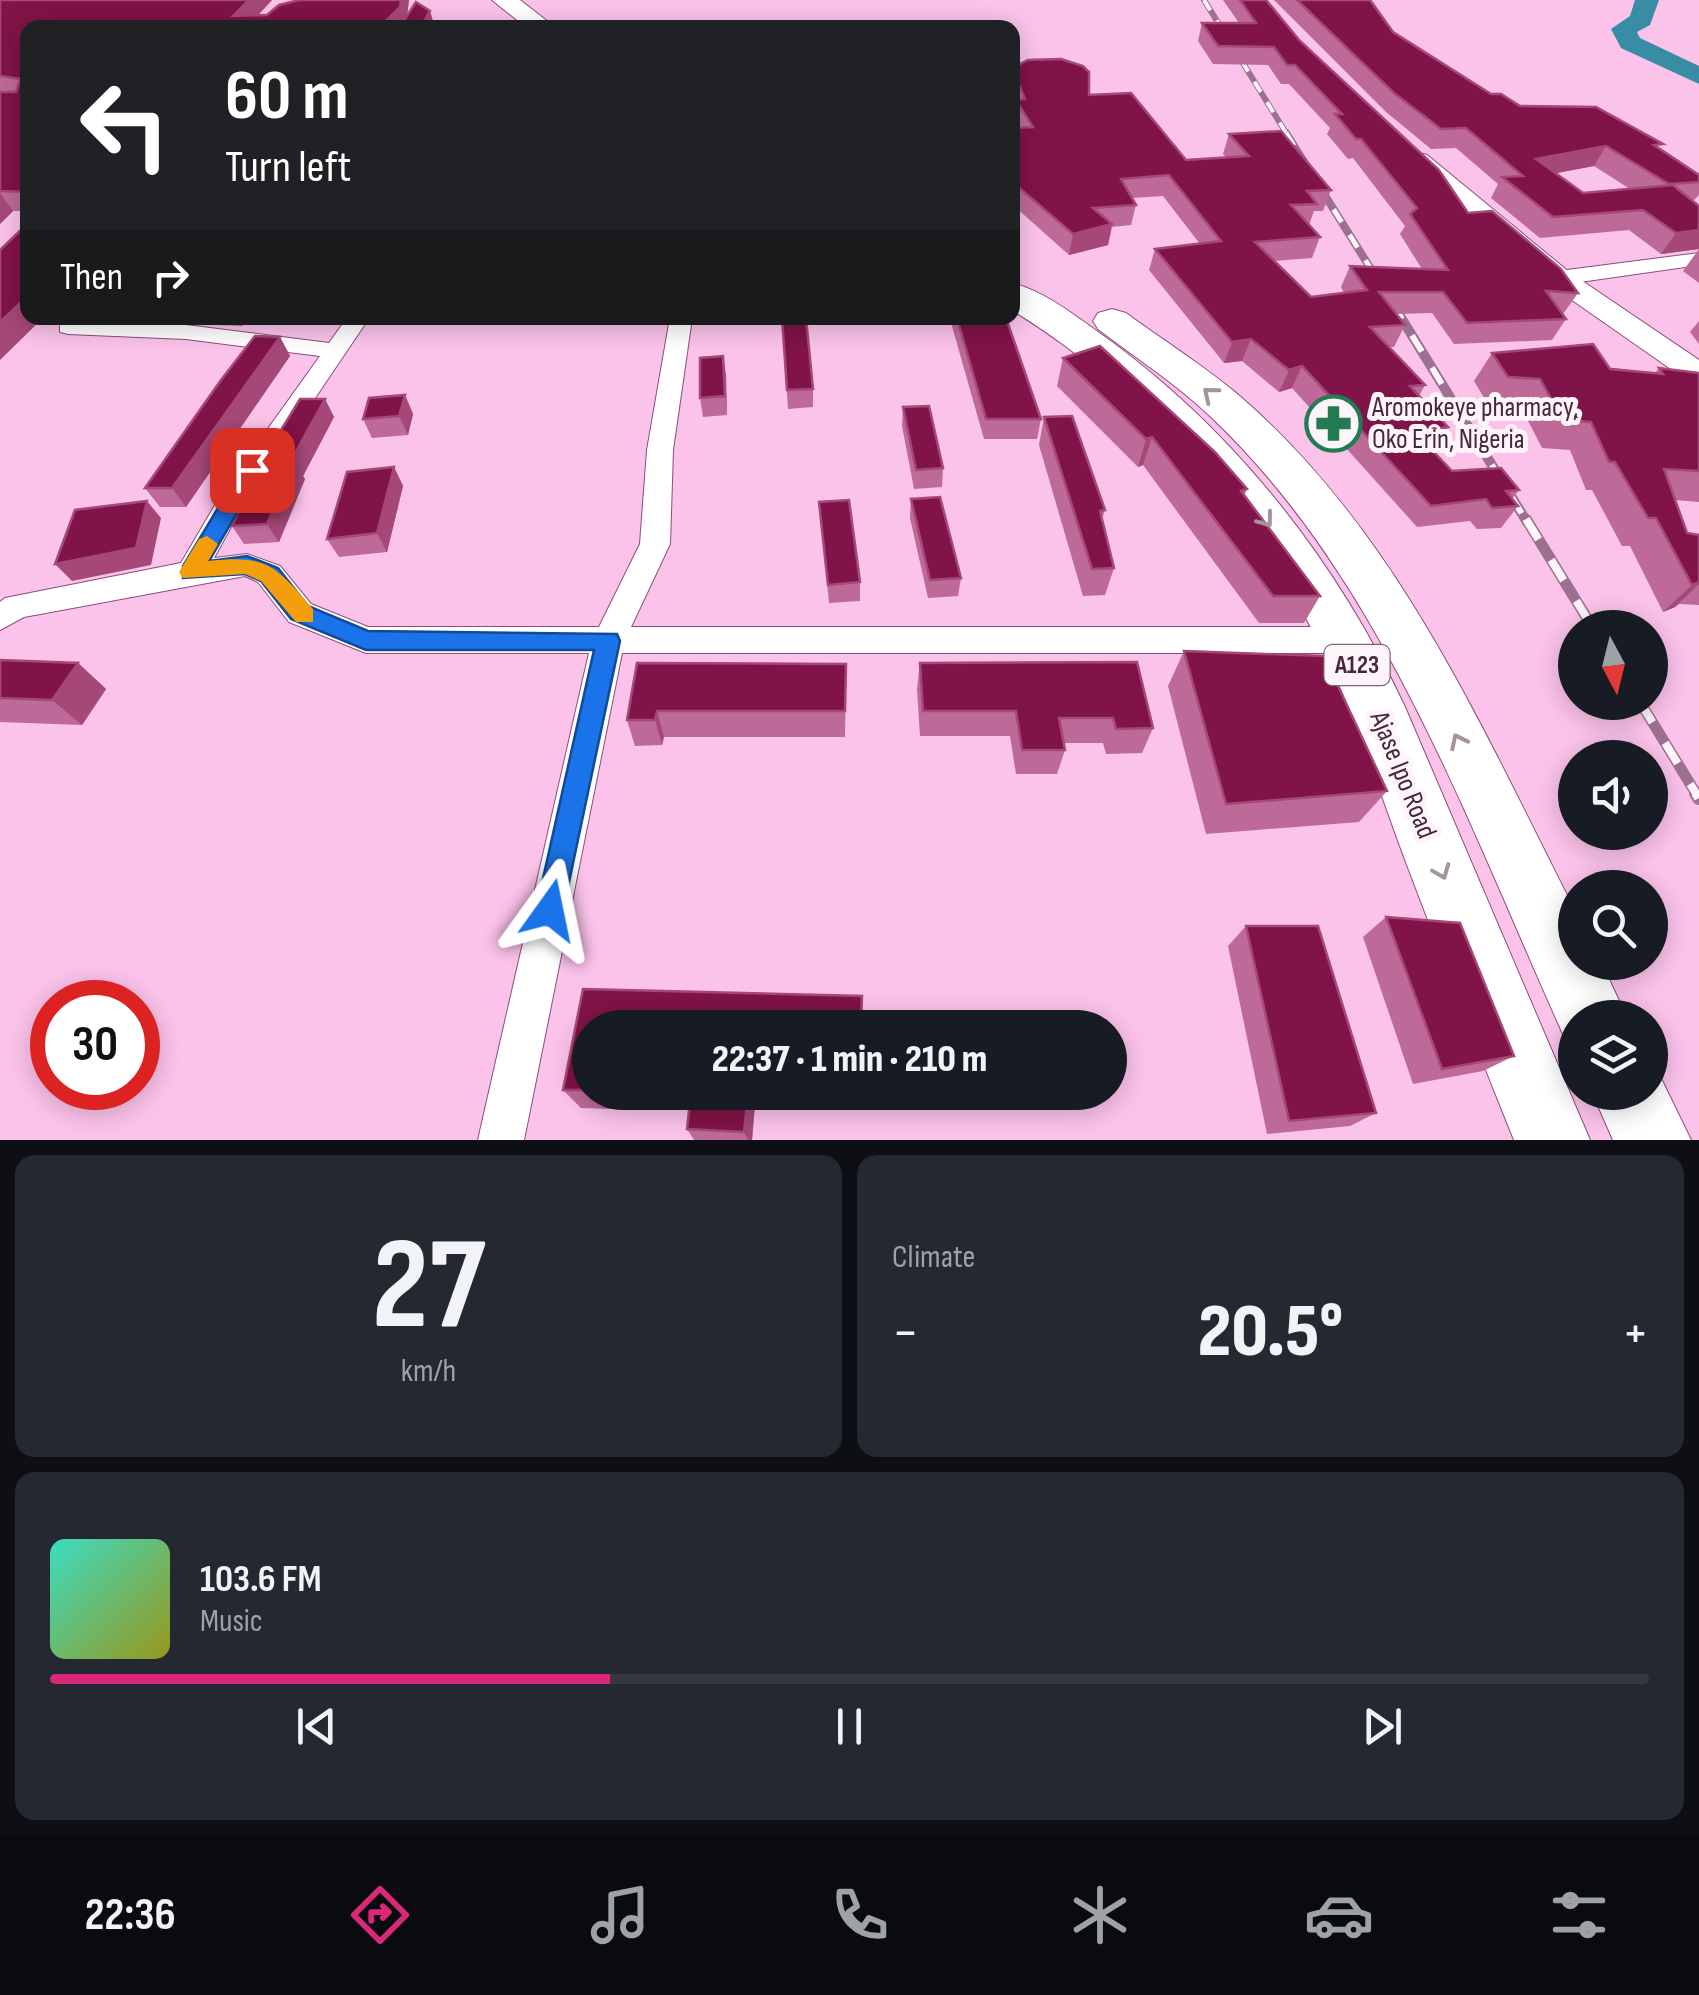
<!DOCTYPE html>
<html lang="en">
<head>
<meta charset="utf-8">
<style>
	body { margin:0; font-family:"Sofia Sans Condensed",sans-serif; background:#242831; color:#f1f3f6; height:100vh; display:flex; flex-direction:column; font-size:38px; white-space:nowrap }
	* { box-sizing:border-box; margin:0 }
	p { font-size:32px; color:#9ea1a6 }
	.icon { flex:none; width:55px; height:55px; fill:none; stroke:currentColor; stroke-width:2; stroke-linecap:round; stroke-linejoin:round }
	.map { position:relative; height:1140px; overflow:hidden }
	.details { display:flex; flex-direction:column; gap:15px; padding:15px; background:#0d0f14; flex:1 }
	.details>* { flex:none }
	.guide { position:absolute; left:20px; top:20px; width:1000px; height:305px; border-radius:20px; box-shadow:0 5px 25px #0003; background:#202124; color:#fff; overflow:hidden }
	.needle { width:65px; rotate:173deg }
	.fabs { position:absolute; left:1558px; top:610px; display:grid; gap:20px }
	.fabs a { display:grid; place-items:center; width:110px; height:110px; border-radius:50%; background:#171b24; box-shadow:0 5px 25px #0003; font-size:50px }
	.speed { position:absolute; left:30px; top:980px; display:flex; gap:20px; font-size:50px; font-weight:700; text-align:center }
	.speed>* { display:grid; place-content:center; width:130px; height:130px; border-radius:50%; background:#171b24; box-shadow:0 5px 25px #0003; line-height:1 }
	.speed .limit { border:15px solid #d22; background:#fff; color:#111 }
	.pin { position:absolute; display:grid; place-items:center; width:85px; height:85px; color:#fff; margin:-42px; border-radius:20px; box-shadow:0 5px 15px #0006 }
	.me { position:absolute; width:110px; margin:-55px; rotate:12deg; stroke-linejoin:round; filter:drop-shadow(0 0 8px #0008) }
	.turn { display:flex; align-items:center; gap:35px; height:210px; padding:0 40px; font-size:45px }
	.turn .icon { width:130px; height:130px; stroke-width:2.5 }
	.turn b { display:block; font-size:70px; line-height:85px }
	.then { display:flex; align-items:center; height:95px; padding:0 40px; background:#0003; gap:20px; font-size:38px }
	.big { font-size:75px; font-weight:800; line-height:1.1 }
	.details .widget { flex:1; display:flex; flex-direction:column; justify-content:center; gap:15px; min-width:0; padding:0 35px; border-radius:20px; background:#242831 }
	.details .dial { align-items:center; gap:0 }
	.dial b { font-size:130px; line-height:1 }
	.song { display:flex; align-items:center; gap:30px }
	.cover { width:120px; height:120px; border-radius:15px; background:linear-gradient(135deg,hsl(170 70% 55%),hsl(60 70% 35%)) }
	.played { height:10px; border-radius:5px; background:linear-gradient(90deg,#db2777 35%,#363941 35%) }
	.keys { display:flex; justify-content:space-around; direction:ltr }
	.heat { display:flex; justify-content:space-between; align-items:center; font-size:55px; direction:ltr }
	.details .tiles { flex:1; display:grid; gap:15px; grid-template-columns:1fr 1fr }
	.widget:last-child { grid-column:span 2 }
	.trip { position:absolute; left:572px; top:1010px; width:555px; height:100px; border-radius:50px; background:#171b24; box-shadow:0 5px 25px #0003; font-weight:800; line-height:100px; text-align:center }
	.menu { display:flex; height:160px; justify-content:space-around; align-items:center; background:#090b0e; color:#9ea1a6 }
	.menu .icon { width:70px; height:70px }
	.menu .on { color:#db2777 }
	.menu b { font-size:45px; color:#f1f3f6 }
	.map>svg:first-child { display:block }
	.lines { fill:none; stroke-linecap:round; stroke-linejoin:round }
	.river { fill:#368da4; fill-rule:evenodd }
	.minor-casing { stroke:#8c4d7b; stroke-width:2 }
	.tertiary-casing { stroke:#8c4d7b; stroke-width:2 }
	.trunk-casing { stroke:#8c4d7b; stroke-width:2 }
	.minor { fill:#fff; fill-rule:evenodd }
	.tertiary { fill:#fff; fill-rule:evenodd }
	.trunk { fill:#fff; fill-rule:evenodd }
	.rail-far4-casing { stroke:#9b718f; stroke-width:6 }
	.rail-far3-casing { stroke:#9b718f; stroke-width:8 }
	.rail-far2-casing { stroke:#9b718f; stroke-width:10 }
	.rail-far1-casing { stroke:#9b718f; stroke-width:11 }
	.rail-casing { stroke:#9b718f; stroke-width:14 }
	.rail-far4 { stroke:#fdf5fa; stroke-width:4; stroke-dasharray:12; stroke-linecap:butt }
	.rail-far3 { stroke:#fdf5fa; stroke-width:5; stroke-dasharray:15; stroke-linecap:butt }
	.rail-far2 { stroke:#fdf5fa; stroke-width:6; stroke-dasharray:19; stroke-linecap:butt }
	.rail-far1 { stroke:#fdf5fa; stroke-width:8; stroke-dasharray:24; stroke-linecap:butt }
	.rail { stroke:#fdf5fa; stroke-width:10; stroke-dasharray:30; stroke-linecap:butt }
	.wall { fill:#be6a98; fill-rule:evenodd }
	.shaded-wall { fill:#a54878 }
	.building { fill:#801347; stroke:#a54878; stroke-width:2.5 }
	.oneway { stroke:#a2949e }
	.route { fill:#1a73e8; stroke:#114b97; stroke-width:2.5 }
	.slow { fill:#f59e0b }
	.labels { text-anchor:middle; dominant-baseline:central; stroke-width:10; stroke-linejoin:round; paint-order:stroke }
	.shield { fill:#fdf5fa; stroke:#7c6675; stroke-width:2.5 }
	.shield-label { font-size:25px; font-weight:bold; fill:#44283c }
	.poi-label { font-size:28px; fill:#44283c; stroke:#fdf5fa; text-anchor:start }
	.street-label { font-size:28px; fill:#44283c; stroke:#fdf5fa }
</style>
</head>
<body>
<div class="map">
<svg width="1699" height="1140" viewBox="0 0 1699 1140">
	<rect width="100%" height="100%" fill="#fbc2ea"/>
	<g class="lines">
		<path class="river" d="M1635 0H1659L1650 25 1637 32 1640 38 1699 66V84L1621 48 1611 29 1630 16Z"/>
		<defs>
			<g id="minor">
				<path d="M1699 253V265L1559 285 1548 278 1559 271Z"/>
				<path d="M347 318H369L243 505 214 558 247 554 280 566 311 604 368 627H599L640 544 647 450 670 318H692L673 450 670 544 631 627H1345L1356 631 1361 640 1356 649 1345 653H622L524 1140H478L589 653H366L289 622 258 582 245 576 24 617 0 630V602L5 598 181 563 222 493 320 356 186 339 68 334 60 332V322L186 325 329 343Z"/>
			</g>
			<path id="tertiary" d="M1419 153 1427 155 1569 272 1699 360V383L1688 381 1549 284 1411 165 1407 160Z"/>
			<g id="trunk">
				<path d="M492 0H520L556 28H527Z"/>
				<path d="M1012 283C1043 291 1073 314 1098 332 1232 427 1336 559 1405 707L1590 1140H1514C1477 1049 1442 957 1407 865 1382 799 1361 731 1331 667 1263 522 1148 394 1012 310Z"/>
				<path d="M1112 309 1126 313C1164 341 1206 367 1242 398 1400 536 1482 729 1575 911V962H1601L1627 1018H1575V1046L1567 1043C1470 830 1385 582 1212 418 1178 385 1136 358 1098 329L1093 321 1098 313Z"/>
				<path d="M1650 1064 1655 1066 1691 1140H1613L1592 1092H1650Z"/>
			</g>
		</defs>
		<use href="#minor" class="minor-casing"/>
		<use href="#tertiary" class="tertiary-casing"/>
		<use href="#trunk" class="trunk-casing"/>
		<use href="#minor" class="minor"/>
		<use href="#tertiary" class="tertiary"/>
		<use href="#trunk" class="trunk"/>
		<defs>
			<path id="rail-far4" d="M1204 0 1288 136"/>
			<path id="rail-far3" d="M1286 133 1394 306"/>
			<path id="rail-far2" d="M1392 303 1527 522"/>
			<g id="rail-far1">
				<path d="M1526 519 1593 628"/>
				<path d="M1640 702 1697 795"/>
			</g>
			<path id="rail" d="M1696 793 1699 798"/>
		</defs>
		<use href="#rail-far4" class="rail-far4-casing"/>
		<use href="#rail-far3" class="rail-far3-casing"/>
		<use href="#rail-far2" class="rail-far2-casing"/>
		<use href="#rail-far1" class="rail-far1-casing"/>
		<use href="#rail" class="rail-casing"/>
		<use href="#rail-far4" class="rail-far4"/>
		<use href="#rail-far3" class="rail-far3"/>
		<use href="#rail-far2" class="rail-far2"/>
		<use href="#rail-far1" class="rail-far1"/>
		<use href="#rail" class="rail"/>
	</g>
	<g class="wall">
		<path d="M0 0H272L258 15 409 0 407 15 430 11 435 28H28V211H13L0 224Z"/>
		<path d="M1223 0H1266L1300 41 1468 213 1578 293 1563 314 1566 319 1552 340 1454 344 1432 313 1396 314 1405 325 1394 347H1389L1425 385 1419 396 1448 427 1434 448 1431 449 1452 471 1519 490 1512 499 1518 506 1501 528 1477 529 1470 521 1417 527 1292 388 1279 392 1242 361 1224 363 1149 270 1155 249 1200 244 1163 196 1132 198 1136 205 1131 225 1112 227 1108 245 1069 255 1013 205 1012 128H1019L1013 119 1016 102 1012 94V68L1089 95 1186 160 1226 157 1223 154 1229 134 1331 190 1323 211H1314L1309 225 1320 237 1312 258 1274 261 1311 297 1344 293 1341 287 1350 266 1422 269 1400 234 1405 226 1353 158 1348 159 1327 134 1330 128 1289 84H1281L1268 65 1213 64 1198 41 1202 23H1239Z"/>
		<path d="M1274 0H1370L1393 32 1491 94 1520 106 1660 149 1699 175V195L1693 201 1699 206V283L1683 271 1699 249 1661 254 1629 230 1540 238 1491 198 1498 184 1456 148 1431 149 1386 112ZM1594 166 1630 189 1583 193 1556 173Z"/>
		<path d="M214 318H248L242 326 218 325Z"/>
		<path d="M782 318 813 389V407L788 409Z"/>
		<path d="M948 318H1006L1041 419 1037 439H984L950 319Z"/>
		<path d="M1699 321V344L1690 332Z"/>
		<path d="M280 337 290 356 186 507H160L145 488Z"/>
		<path d="M1492 353 1655 373 1659 368 1699 373V502L1675 500 1687 533 1699 535V605L1679 604 1675 607 1663 612 1630 546H1622L1592 490H1586L1570 450 1542 448 1521 407 1489 406 1474 381Z"/>
		<path d="M723 356 727 415 703 417 700 398Z"/>
		<path d="M1063 358 1247 489 1244 496 1320 596 1304 623H1259L1143 465 1138 467 1057 386Z"/>
		<path d="M405 395 413 414 408 435 372 438 363 419Z"/>
		<path d="M325 399 334 417 303 476 305 479 279 542 244 544 232 526Z"/>
		<path d="M903 407 943 468 942 487 914 489 902 426Z"/>
		<path d="M1044 417 1105 510 1102 519 1114 568 1105 595 1083 596 1039 445Z"/>
		<path d="M394 467 403 486 387 552 339 557 327 539Z"/>
		<path d="M911 499 961 578 958 596 928 598 910 518Z"/>
		<path d="M819 502 860 582V601L829 603Z"/>
		<path d="M1184 651 1387 791 1359 822 1206 834 1168 686Z"/>
		<path d="M0 660 78 663 106 689 82 725 0 722Z"/>
		<path d="M637 663 846 664 845 737H664L662 745 635 746 627 720Z"/>
		<path d="M920 663 1153 728 1142 753 1106 754 1103 743H1064L1065 750 1057 774H1016L1010 736H920L917 689Z"/>
		<path d="M1386 917 1514 1056 1483 1071 1413 1084 1363 937Z"/>
		<path d="M1246 926 1376 1113 1350 1126 1267 1134 1228 946Z"/>
		<path d="M583 989 590 1028V1092H623L610 1109 581 1108 563 1090Z"/>
		<path d="M691 1092H756L752 1140H694L687 1129Z"/>
	</g>
	<g class="shaded-wall">
		<path d="M249 0H272L246 28 233 16Z"/>
		<path d="M401 0H409L406 24 403 28H379Z"/>
		<path d="M430 11 435 28H420Z"/>
		<path d="M1606 146 1594 166 1525 179 1536 159Z"/>
		<path d="M0 193 13 211 0 224Z"/>
		<path d="M1112 224 1108 245 1069 255 1073 234Z"/>
		<path d="M1699 230V249L1661 254 1676 233Z"/>
		<path d="M28 296V318H43L0 360V322Z"/>
		<path d="M237 318H248L242 326Z"/>
		<path d="M280 337 290 356 186 507 172 488Z"/>
		<path d="M1251 339 1242 361 1224 363 1232 342Z"/>
		<path d="M723 356 726 375 727 415 725 396Z"/>
		<path d="M1302 366 1292 388 1279 392 1289 370Z"/>
		<path d="M405 395 413 414 408 435 399 416Z"/>
		<path d="M325 399 334 417 303 476 305 479 279 542 267 524 290 462Z"/>
		<path d="M1152 437 1143 465 1138 467 1146 439Z"/>
		<path d="M394 467 403 486 387 552 377 533Z"/>
		<path d="M147 501 161 518 151 565 72 581 55 564Z"/>
		<path d="M1699 582V584L1675 607 1663 612 1692 585Z"/>
		<path d="M78 663 106 689 82 725 52 700Z"/>
		<path d="M657 711 664 737 662 745 655 720Z"/>
		<path d="M596 1092H623L610 1109Z"/>
		<path d="M748 1092H756L752 1140H748L744 1132Z"/>
	</g>
	<g class="building">
		<path d="M0 0H249L233 16 267 15 279 5 299 0H401L400 7 379 28H28V192L0 191V92H16L20 79 0 76Z"/>
		<path d="M1240 0H1266L1300 41 1439 170 1468 213 1492 211 1561 269 1578 293 1546 291 1566 319 1467 323 1443 292H1379L1405 325 1370 327 1425 385 1410 386 1448 427 1414 431 1452 471 1501 468 1519 490 1506 491 1518 506 1492 508 1486 499 1431 506 1302 366 1289 370 1251 339 1232 342 1155 249 1221 241 1169 175 1121 179 1136 205 1093 208 1112 224 1073 234 1016 185 1012 179V128L1033 127 1016 100 1025 99 1012 68 1028 60 1061 59 1083 66 1089 72V95L1131 93 1186 160 1249 156 1229 134 1281 131 1331 190 1307 191 1317 204 1291 205 1320 237 1255 242 1311 297 1367 290 1350 266 1448 270 1410 214 1417 208 1361 139H1356L1335 114H1342L1295 65H1287L1274 47 1218 46 1202 23H1256Z"/>
		<path d="M1297 0H1370L1393 32 1491 94H1501L1520 106 1596 107 1663 144 1654 145 1699 175V182L1669 184 1606 146 1536 159 1583 193 1673 185 1699 206V230L1676 233 1643 210 1553 217 1502 177 1523 176 1466 128 1441 129 1394 93Z"/>
		<path d="M416 2 430 11 420 28H399Z"/>
		<path d="M28 223V296L0 322V250Z"/>
		<path d="M782 318H806L813 389 787 390Z"/>
		<path d="M957 318H1006L1041 419H986Z"/>
		<path d="M255 336 280 337 172 488H145L221 380Z"/>
		<path d="M1593 344 1610 369 1663 374 1659 368 1699 373V471L1664 469 1687 533 1699 535V582L1692 585 1656 518H1648L1615 462H1609L1591 422 1563 420 1540 379 1508 377 1492 353Z"/>
		<path d="M1100 346 1215 452 1247 489 1241 491 1320 596H1273L1152 437 1146 439 1063 358Z"/>
		<path d="M723 356 725 396 700 398V358Z"/>
		<path d="M405 395 399 416 363 419 369 398Z"/>
		<path d="M300 399H325L290 462 294 461 267 524 232 526 261 463Z"/>
		<path d="M929 406 943 468 916 470 903 407Z"/>
		<path d="M1072 416 1105 510 1100 511 1114 568 1092 569 1044 417Z"/>
		<path d="M394 467 377 533 327 539 347 472Z"/>
		<path d="M940 497 961 578 930 580 911 499Z"/>
		<path d="M849 500 860 582 828 585 819 502Z"/>
		<path d="M147 501 136 548 55 564 75 510Z"/>
		<path d="M1184 651 1324 656 1387 791 1226 804Z"/>
		<path d="M0 660 78 663 52 700 0 698Z"/>
		<path d="M1137 662 1153 728 1116 729 1113 718H1059L1065 750H1022L1016 711H923L920 663Z"/>
		<path d="M637 663 846 664 845 711H657L655 720H627Z"/>
		<path d="M1386 917 1460 923 1514 1056 1442 1069Z"/>
		<path d="M1246 926H1318L1376 1113 1289 1121Z"/>
		<path d="M583 989 862 996 861 1028H590V1090H563Z"/>
		<path d="M691 1092H748L744 1132 687 1129Z"/>
	</g>
	<defs><path id="oneway-chevron" d="M-2-3.5L2.5 0L-2 3.5" fill="none" stroke-width="1.6" stroke-linecap="round" stroke-linejoin="round" transform="scale(2.5)"/></defs>
	<g class="oneway">
		<use href="#oneway-chevron" transform="translate(1210 394) rotate(-141)"/>
		<use href="#oneway-chevron" transform="translate(1266 520) rotate(53)"/>
		<use href="#oneway-chevron" transform="translate(1458 741) rotate(-116)"/>
		<use href="#oneway-chevron" transform="translate(1442 872) rotate(68)"/>
	</g>
	<path class="route" d="M252 463 262 470 209 561 247 556 278 568 308 606 368 631 617 634 620 641 561 920 550 924 540 920 536 910 594 650H366L291 619 261 581 245 574 183 578V566L244 465Z"/>
	<path class="slow" d="M207 536 218 544 208 561C267 554 276 566 313 609V622H296L261 581 245 574 183 578 179 572 199 539Z"/>
	<defs>
		<symbol id="pharmacy-ring" viewBox="-11 -11 22 22"><circle r="9.5" fill="#fdf5fa" stroke="#227c51" stroke-width="1.5"/><path d="M-2-6h4v4h4v4h-4v4h-4v-4h-4v-4h4Z" fill="#227c51"/></symbol>
	</defs>
	<g fill-rule="evenodd">
		<use href="#pharmacy-ring" x="1302" y="392" width="63" height="63"/>
	</g>
	<g class="labels">
		<rect class="shield" x="1324.5" y="645" width="65" height="40" rx="8"/>
		<g class="shield-label">
			<text x="1357" y="665">A123</text>
		</g>
		<g class="poi-label">
			<text x="1372" y="407">Aromokeye pharmacy,<tspan x="1372" dy="32">Oko Erin, Nigeria</tspan></text>
		</g>
		<g class="street-label">
			<text transform="translate(1403 775) rotate(68)">Ajase Ipo Road</text>
		</g>
	</g>
</svg>
<div class="fabs">
<a><svg class="needle" viewBox="-14 -14 28 28"><path d="M0-13l5 13h-10z" fill="#e53935"/><path d="M0 13l5-13h-10z" fill="#9ea1a6"/></svg></a>
<a><svg class="icon" aria-label="sound" viewBox="0 0 24 24"><path d="M4 9h4l5-4v14l-5-4H4zM17 9q2 3 0 6"/></svg></a>
<a><svg class="icon" aria-label="search" viewBox="0 0 24 24"><circle cx="10" cy="10" r="6"/><path d="M15 15l6 6"/></svg></a>
<a><svg class="icon" aria-label="layers" viewBox="0 0 24 24"><path d="M12 4l9 5-9 5-9-5zM3 14l9 5 9-5"/></svg></a>
</div>
<div class="speed"><div class="limit">30</div></div>
<div class="pin" style="left:252px;top:470px;background:#d93025"><svg class="icon" aria-label="arrive" viewBox="0 0 24 24"><path d="M6 21V4h12l-3 4 3 4H6"/></svg></div>
<svg class="me" style="left:550px;top:910px" viewBox="-20 -20 40 40"><path d="M0-17L14 15 0 8-14 15z" fill="#1a73e8" stroke="#fff" stroke-width="4"/></svg>
<div class="trip">22:37 · 1 min · 210 m</div>
<div class="guide">
<div class="turn"><svg class="icon" aria-label="left" viewBox="0 0 24 24"><path d="M17 20v-9H6M10 6l-5 5 5 5"/></svg><div><b>60 m</b>Turn left</div></div>
<div class="then">Then<svg class="icon" aria-label="right" viewBox="0 0 24 24"><path d="M7 20v-9h11M14 6l5 5-5 5"/></svg></div>
</div>
</div>
<section class="details">
<div class="tiles">
<div class="widget dial"><b>27</b><p>km/h</p></div>
<div class="widget"><p>Climate</p>
<div class="heat"><a>−</a><b class="big">20.5°</b><a>+</a></div>
</div>
<div class="widget">
<div class="song"><i class="cover"></i><div><b>103.6 FM</b><p>Music</p></div></div>
<div class="played"></div>
<div class="keys"><svg class="icon" aria-label="previous" viewBox="0 0 24 24"><path d="M18 5L8 12l10 7zM5 5v14"/></svg><svg class="icon" aria-label="pause" viewBox="0 0 24 24"><path d="M8 5v14M16 5v14"/></svg><svg class="icon" aria-label="next" viewBox="0 0 24 24"><path d="M6 5l10 7-10 7zM19 5v14"/></svg></div>
</div>
</div>
</section>
<nav class="menu">
<b>22:36</b>
<svg class="icon on" aria-label="directions" viewBox="0 0 24 24"><path d="M12 3l9 9-9 9-9-9zM9 14v-3h6M13 9l2 2-2 2"/></svg>
<svg class="icon" aria-label="music" viewBox="0 0 24 24"><path d="M9 18V5l10-2v13"/><circle cx="6" cy="18" r="3"/><circle cx="16" cy="16" r="3"/></svg>
<svg class="icon" aria-label="phone" viewBox="0 0 24 24"><path d="M5 4h4l2 5-3 2q2 4 5 5l2-3 5 2v4C11 20 4 13 5 4z"/></svg>
<svg class="icon" aria-label="climate" viewBox="0 0 24 24"><path d="M12 3v18M4 7l16 10M4 17L20 7"/></svg>
<svg class="icon" aria-label="car" viewBox="0 0 24 24"><path d="M5 17H2v-5l4-1 3-4h7l3 4 3 1v5h-3M9 17h6M6 11h13"/><circle cx="7" cy="17" r="2"/><circle cx="17" cy="17" r="2"/></svg>
<svg class="icon" aria-label="filters" viewBox="0 0 24 24"><path d="M4 7h16M4 17h16"/><circle cx="9" cy="7" r="2"/><circle cx="15" cy="17" r="2"/></svg>
</nav>
</body>
</html>
